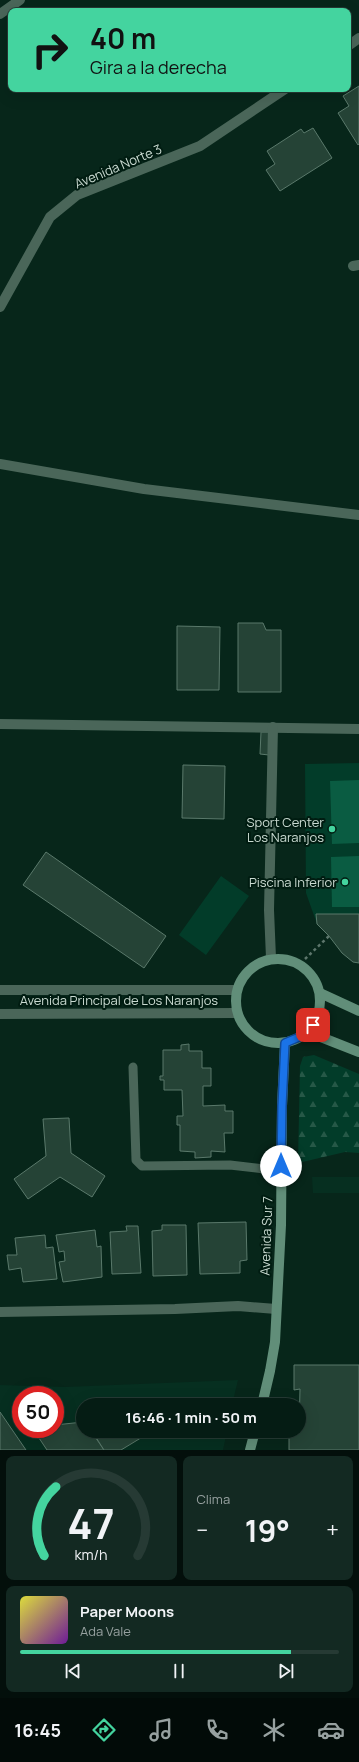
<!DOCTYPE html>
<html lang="es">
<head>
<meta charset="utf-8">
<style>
	body { margin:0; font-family:Manrope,sans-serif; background:#132922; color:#f1f3f6; height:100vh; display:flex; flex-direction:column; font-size:15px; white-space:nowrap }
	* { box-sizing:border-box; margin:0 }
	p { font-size:13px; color:#97a1a0 }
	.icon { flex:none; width:22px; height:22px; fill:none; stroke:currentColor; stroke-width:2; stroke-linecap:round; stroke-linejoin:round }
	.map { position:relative; height:1450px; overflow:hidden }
	.details { display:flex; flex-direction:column; gap:6px; padding:6px; background:#030f0b; flex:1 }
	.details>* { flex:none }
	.guide { position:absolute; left:8px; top:8px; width:343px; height:84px; border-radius:8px; box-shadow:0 4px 16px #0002,0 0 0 1px #263a34; background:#44d49f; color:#111; overflow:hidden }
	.speed { position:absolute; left:12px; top:1386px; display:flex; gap:8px; font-size:20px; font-weight:700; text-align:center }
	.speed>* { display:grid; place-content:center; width:52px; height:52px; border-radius:50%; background:#051c14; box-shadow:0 4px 16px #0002,0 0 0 1px #263a34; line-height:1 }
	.speed .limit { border:6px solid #d22; background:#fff; color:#111 }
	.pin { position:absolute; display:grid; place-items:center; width:34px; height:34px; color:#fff; margin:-17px; border-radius:8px; box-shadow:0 2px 6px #0006 }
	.me { position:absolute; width:44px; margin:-22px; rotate:0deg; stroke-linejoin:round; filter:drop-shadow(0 0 3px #0008) }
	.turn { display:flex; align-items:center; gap:14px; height:84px; padding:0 16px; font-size:18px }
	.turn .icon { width:52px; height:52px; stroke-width:2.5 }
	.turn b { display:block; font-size:28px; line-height:34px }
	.big { font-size:30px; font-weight:700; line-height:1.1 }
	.details .card { flex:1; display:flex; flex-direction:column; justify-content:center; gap:6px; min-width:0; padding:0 14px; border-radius:8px; background:#132922 }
	.details .dial { align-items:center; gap:0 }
	.dial svg { height:104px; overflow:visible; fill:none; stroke:#263a34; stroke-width:7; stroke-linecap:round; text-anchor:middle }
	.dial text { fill:#f1f3f6; stroke:none }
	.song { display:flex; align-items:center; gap:12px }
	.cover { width:48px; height:48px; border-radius:6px; background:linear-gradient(135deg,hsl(60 70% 55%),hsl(280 70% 35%)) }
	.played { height:4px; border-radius:2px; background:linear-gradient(90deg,#44d49f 85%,#263a34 85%) }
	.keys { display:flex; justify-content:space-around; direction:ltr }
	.heat { display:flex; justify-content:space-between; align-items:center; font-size:22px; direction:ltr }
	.details .tiles { flex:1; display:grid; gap:6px; grid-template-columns:1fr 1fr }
	.card:last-child { grid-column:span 2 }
	.trip { position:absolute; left:76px; top:1398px; width:230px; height:40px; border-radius:20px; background:#051c14; box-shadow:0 4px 16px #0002,0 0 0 1px #263a34; font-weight:700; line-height:40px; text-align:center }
	.tab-bar { display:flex; height:64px; justify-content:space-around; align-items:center; background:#020b08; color:#97a1a0 }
	.tab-bar .icon { width:28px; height:28px }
	.tab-bar .current { color:#44d49f }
	.tab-bar b { font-size:18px; color:#f1f3f6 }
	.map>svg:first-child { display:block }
	.built { fill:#062f20; fill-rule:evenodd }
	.forest { fill:url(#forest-firs) }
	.park { fill:#023c29 }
	.water { fill:#0a5c42 }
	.building { fill:#254336; stroke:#5a796b }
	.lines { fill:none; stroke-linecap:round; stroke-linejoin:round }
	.path { stroke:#5d766c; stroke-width:2.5; stroke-dasharray:3 3; stroke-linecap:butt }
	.lane { stroke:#4a6659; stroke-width:9 }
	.street { stroke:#4a6659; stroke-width:10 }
	.secondary { stroke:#618e79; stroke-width:10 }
	.route-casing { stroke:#114b97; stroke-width:10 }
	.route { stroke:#1a73e8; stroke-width:7 }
	.poi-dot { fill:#44d49f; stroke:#001c11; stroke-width:1.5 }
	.labels { text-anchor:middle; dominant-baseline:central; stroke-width:4; stroke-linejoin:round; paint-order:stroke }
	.street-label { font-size:13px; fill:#c9dad1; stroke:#001c11 }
	.poi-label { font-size:13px; fill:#c9dad1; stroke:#001c11; text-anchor:end }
</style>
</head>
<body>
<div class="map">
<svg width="359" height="1450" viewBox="0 0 359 1450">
	<defs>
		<pattern id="forest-firs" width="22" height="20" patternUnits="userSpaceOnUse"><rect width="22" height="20" fill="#023c29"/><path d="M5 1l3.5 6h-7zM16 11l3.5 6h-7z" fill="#265847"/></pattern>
	</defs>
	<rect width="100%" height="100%" fill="#07261a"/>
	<g class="built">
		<path d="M312 1177H359V1193H313Z"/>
		<path d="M238 1380 232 1405H83V1431H227L223 1450H0V1385L65 1387ZM21 1395H55V1429H21Z"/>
	</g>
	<path class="forest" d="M314 1055 359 1074V1153L345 1152 298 1163 300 1066 303 1057Z"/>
	<g class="park">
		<path d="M359 763V963L353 962 342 953 329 936 317 924 306 893 305 764Z"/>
		<path d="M221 876 249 896 206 955 179 935Z"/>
	</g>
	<g class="water">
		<path d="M359 780V843L332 844 330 781Z"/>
		<path d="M359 856V907H332L331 857Z"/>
	</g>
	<g class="building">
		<path d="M359 86V144L358 145 338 113 349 106 343 96Z"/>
		<path d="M313 128 332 158 280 191 266 170 275 164 267 151 301 129 304 133Z"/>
		<path d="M238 623H263L266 630H281V692H238Z"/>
		<path d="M177 626 220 627 219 690H177Z"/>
		<path d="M261 732H271L269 755 260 754Z"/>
		<path d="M183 765 225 766 224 819 182 818Z"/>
		<path d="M46 852 166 936 144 968 23 885Z"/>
		<path d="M316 914H359V963L353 962 342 953 329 936 317 924Z"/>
		<path d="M189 1044V1051H202V1068H211V1086H203V1106L225 1105V1111H233V1133H224L225 1152 211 1151V1157L195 1158V1152L180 1151V1125H177V1116H183L182 1090H164V1080H160V1076H163V1050H181V1045Z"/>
		<path d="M69 1118 71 1153 105 1176 92 1197 60 1177 28 1199 14 1179 46 1156 43 1119Z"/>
		<path d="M246 1222 247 1260 240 1261V1273L200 1274 198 1223Z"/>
		<path d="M162 1225H186L187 1275 153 1276 152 1231 162 1230Z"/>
		<path d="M126 1226H138L141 1273 112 1274 110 1232 127 1231Z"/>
		<path d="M95 1230 97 1247 101 1246 102 1277 63 1282 59 1262 65 1261 64 1251 59 1252 56 1235Z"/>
		<path d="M45 1235 46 1248 53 1247 57 1279 23 1282 21 1268 9 1270 7 1255H17L15 1238Z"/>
		<path d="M294 1365H359V1450H289V1431H299L300 1389 294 1390Z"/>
		<path d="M0 1412 26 1450H0Z"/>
		<path d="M83 1422V1431H91L104 1450H47L33 1429H55V1425Z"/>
		<path d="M92 1431H148L149 1433 121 1450H104Z"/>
	</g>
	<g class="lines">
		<path class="path" d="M305 959 329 936"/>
		<path class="lane" d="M133 1067 136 1160 142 1166 230 1165 264 1169"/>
		<g class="street">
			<path d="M0 14 20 0"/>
			<path d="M348 46 359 38"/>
			<path d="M353 266 359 265"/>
			<path d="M0 307 50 217 77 195 200 146 285 89"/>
			<path d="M0 464 144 489 359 515"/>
			<path d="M0 724 359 729"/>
			<path d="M271 958 269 910 273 727"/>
			<path d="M0 990H237"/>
			<path d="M0 1014 237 1013"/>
			<path d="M0 1312 175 1309 238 1306 276 1309"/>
		</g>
		<g class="secondary">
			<circle cx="278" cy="1001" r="42"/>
			<path d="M320 993 359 1011"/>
			<path d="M308 1032 359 1052"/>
			<path d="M262 1405 270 1371 275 1342 281 1225 282 1106 285 1043"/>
			<path d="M250 1450 255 1431"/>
		</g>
	</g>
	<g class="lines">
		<defs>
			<path id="route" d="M281 1166 282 1106 285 1043 304 1035 313 1025"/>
		</defs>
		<use href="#route" class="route-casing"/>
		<use href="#route" class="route"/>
	</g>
	<g class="poi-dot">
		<circle cx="332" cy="829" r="4"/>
		<circle cx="345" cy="882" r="4"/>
	</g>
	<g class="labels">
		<g class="street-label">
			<text transform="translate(118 166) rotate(-23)">Avenida Norte 3</text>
			<text x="119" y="1000">Avenida Principal de Los Naranjos</text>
			<text transform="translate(266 1236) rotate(-88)">Avenida Sur 7</text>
		</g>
		<g class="poi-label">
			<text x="324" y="822">Sport Center<tspan x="324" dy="15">Los Naranjos</tspan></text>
			<text x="337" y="882">Piscina Inferior</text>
		</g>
	</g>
</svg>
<div class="speed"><div class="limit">50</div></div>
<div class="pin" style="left:313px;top:1025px;background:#d93025"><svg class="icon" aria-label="arrive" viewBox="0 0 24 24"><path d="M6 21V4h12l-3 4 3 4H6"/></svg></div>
<svg class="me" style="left:281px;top:1166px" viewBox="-20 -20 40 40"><circle r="19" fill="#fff"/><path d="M0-13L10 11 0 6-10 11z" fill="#1a73e8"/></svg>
<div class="trip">16:46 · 1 min · 50 m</div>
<div class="guide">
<div class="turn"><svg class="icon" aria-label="right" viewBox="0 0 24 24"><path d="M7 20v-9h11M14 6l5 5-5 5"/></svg><div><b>40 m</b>Gira a la derecha</div></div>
</div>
</div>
<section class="details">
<div class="tiles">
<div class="card dial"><svg viewBox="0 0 100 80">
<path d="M14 69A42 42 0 1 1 86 69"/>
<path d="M14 69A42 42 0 0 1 23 16" stroke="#44d49f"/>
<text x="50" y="56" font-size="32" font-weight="700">47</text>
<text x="50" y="72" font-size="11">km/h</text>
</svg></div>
<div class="card"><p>Clima</p>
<div class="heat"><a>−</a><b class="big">19°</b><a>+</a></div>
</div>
<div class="card">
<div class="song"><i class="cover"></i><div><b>Paper Moons</b><p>Ada Vale</p></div></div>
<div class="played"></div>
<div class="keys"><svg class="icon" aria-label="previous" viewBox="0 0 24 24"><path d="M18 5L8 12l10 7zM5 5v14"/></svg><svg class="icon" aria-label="pause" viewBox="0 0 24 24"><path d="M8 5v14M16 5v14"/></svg><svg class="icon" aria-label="next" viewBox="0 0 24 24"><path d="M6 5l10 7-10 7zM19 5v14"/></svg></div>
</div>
</div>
</section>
<nav class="tab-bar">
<b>16:45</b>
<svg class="icon current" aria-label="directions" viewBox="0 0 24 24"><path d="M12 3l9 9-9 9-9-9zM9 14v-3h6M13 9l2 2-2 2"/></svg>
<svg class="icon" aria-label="music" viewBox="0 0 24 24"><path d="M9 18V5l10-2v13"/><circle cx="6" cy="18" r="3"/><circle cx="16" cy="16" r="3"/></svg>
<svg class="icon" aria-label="phone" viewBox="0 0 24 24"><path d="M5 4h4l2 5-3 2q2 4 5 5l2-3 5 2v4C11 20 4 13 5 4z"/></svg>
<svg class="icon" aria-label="climate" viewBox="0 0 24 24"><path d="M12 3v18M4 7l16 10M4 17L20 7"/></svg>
<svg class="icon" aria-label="car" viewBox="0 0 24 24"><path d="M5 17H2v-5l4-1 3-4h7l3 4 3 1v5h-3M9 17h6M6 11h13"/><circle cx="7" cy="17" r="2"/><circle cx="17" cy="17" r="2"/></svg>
</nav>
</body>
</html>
